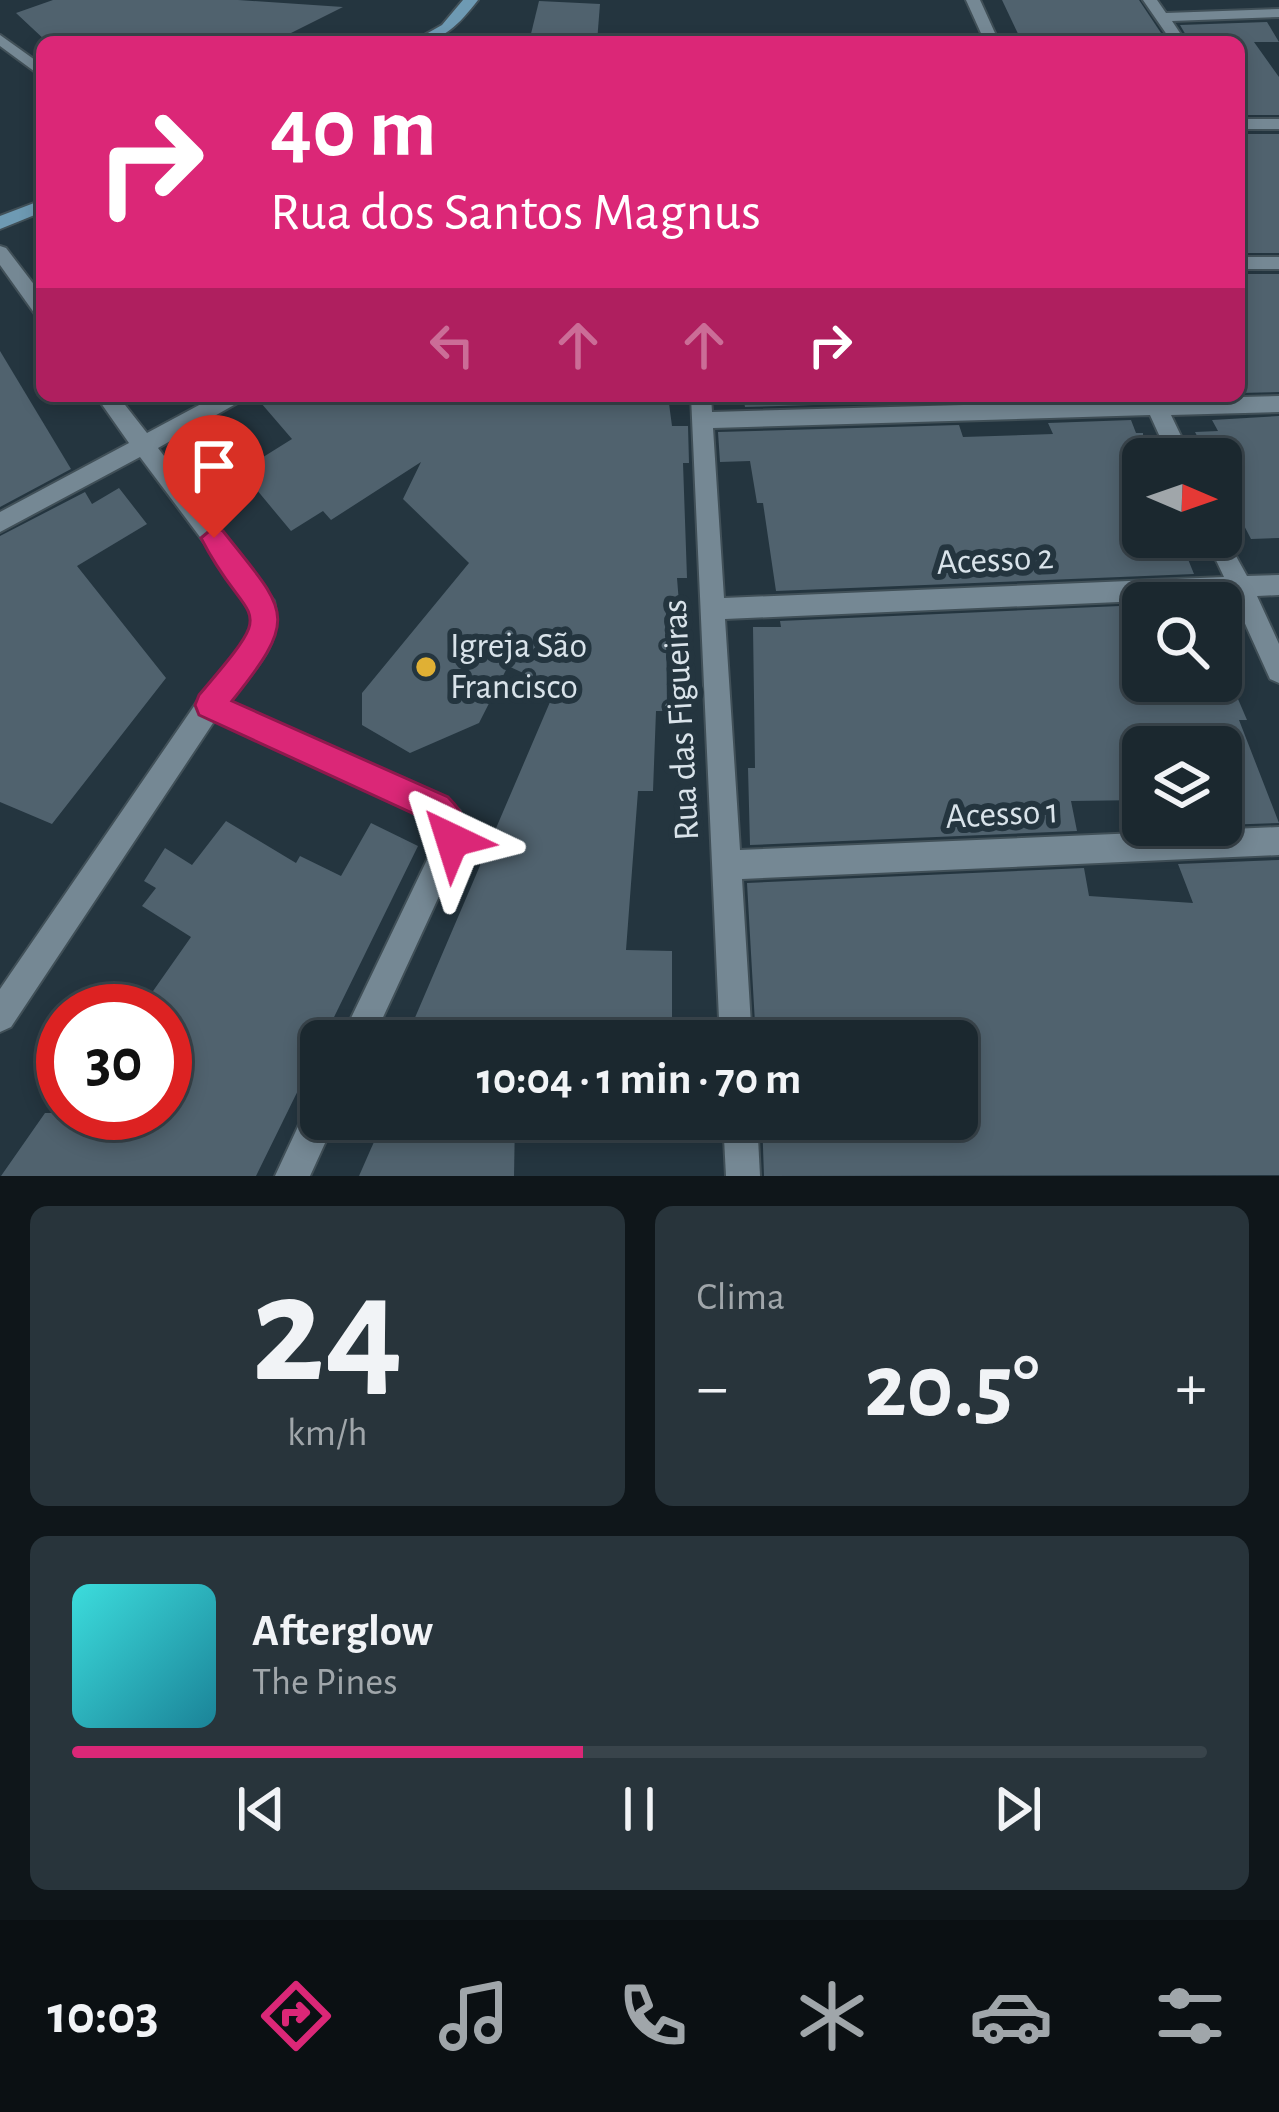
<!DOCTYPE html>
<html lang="pt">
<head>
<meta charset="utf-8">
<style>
	body { margin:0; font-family:"Alegreya Sans",sans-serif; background:#28343b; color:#f1f3f6; height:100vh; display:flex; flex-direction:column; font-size:45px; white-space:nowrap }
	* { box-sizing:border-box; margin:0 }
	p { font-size:39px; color:#a0a6aa }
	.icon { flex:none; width:66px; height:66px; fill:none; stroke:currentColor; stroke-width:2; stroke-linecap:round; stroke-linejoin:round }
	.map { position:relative; height:1176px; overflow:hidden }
	.panel { display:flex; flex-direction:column; gap:30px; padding:30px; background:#0f161a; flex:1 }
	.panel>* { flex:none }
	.banner { position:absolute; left:36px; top:36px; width:1209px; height:366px; border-radius:18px; box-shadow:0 6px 18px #0003,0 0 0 3px #39444b; background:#db2777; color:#fff; overflow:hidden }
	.needle { width:78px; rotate:92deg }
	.buttons { position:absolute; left:1122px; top:438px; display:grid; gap:24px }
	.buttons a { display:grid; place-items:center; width:120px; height:120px; border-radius:18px; background:#1b282f; box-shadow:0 6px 18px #0003,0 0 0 3px #39444b; font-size:60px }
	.speed { position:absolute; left:36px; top:984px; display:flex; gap:24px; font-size:60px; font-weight:700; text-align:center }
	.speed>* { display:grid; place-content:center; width:156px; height:156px; border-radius:50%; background:#1b282f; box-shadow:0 6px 18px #0003,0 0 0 3px #39444b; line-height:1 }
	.speed .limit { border:18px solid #d22; background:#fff; color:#111 }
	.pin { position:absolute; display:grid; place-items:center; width:102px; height:102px; color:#fff; margin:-123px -51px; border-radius:50% 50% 50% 0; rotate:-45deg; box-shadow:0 0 12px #0007 }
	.pin .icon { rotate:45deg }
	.me { position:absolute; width:132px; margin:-66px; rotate:319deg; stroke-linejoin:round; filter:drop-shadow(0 0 9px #0008) }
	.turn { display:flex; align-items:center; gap:42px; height:252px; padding:0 36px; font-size:54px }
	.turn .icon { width:156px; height:156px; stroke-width:2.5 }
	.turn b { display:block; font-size:84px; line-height:102px }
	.lanes { display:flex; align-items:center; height:114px; padding:0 36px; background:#0003; justify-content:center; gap:60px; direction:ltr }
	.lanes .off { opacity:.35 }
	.big { font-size:90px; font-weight:600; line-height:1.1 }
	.panel .tile { flex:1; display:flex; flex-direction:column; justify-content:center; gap:18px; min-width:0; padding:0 42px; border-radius:18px; background:#28343b }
	.panel .dial { align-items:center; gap:0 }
	.dial b { font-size:156px; line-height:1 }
	.song { display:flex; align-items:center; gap:36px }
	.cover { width:144px; height:144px; border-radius:18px; background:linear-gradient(135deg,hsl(180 70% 55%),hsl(190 70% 35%)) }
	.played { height:12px; border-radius:6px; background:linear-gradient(90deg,#db2777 45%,#39444b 45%) }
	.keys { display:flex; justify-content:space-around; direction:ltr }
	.heat { display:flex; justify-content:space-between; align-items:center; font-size:66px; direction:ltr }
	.panel .tiles { flex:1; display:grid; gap:30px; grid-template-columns:1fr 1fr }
	.tile:last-child { grid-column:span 2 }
	.trip { position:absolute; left:300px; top:1020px; width:678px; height:120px; border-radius:18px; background:#1b282f; box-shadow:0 6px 18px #0003,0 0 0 3px #39444b; font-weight:600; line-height:120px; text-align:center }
	.tab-bar { display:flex; height:192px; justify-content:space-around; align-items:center; background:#0b1013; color:#a0a6aa }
	.tab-bar .icon { width:84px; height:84px }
	.tab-bar .active { color:#db2777 }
	.tab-bar b { font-size:54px; color:#f1f3f6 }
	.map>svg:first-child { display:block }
	.building { fill:#50626e }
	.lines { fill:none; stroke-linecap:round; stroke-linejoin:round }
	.service-casing { stroke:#415058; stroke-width:4 }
	.minor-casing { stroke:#415058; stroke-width:4 }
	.secondary-casing { stroke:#415058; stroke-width:4 }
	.service { fill:#758894; fill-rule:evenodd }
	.minor { fill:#758894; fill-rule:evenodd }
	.secondary { fill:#6e9ab3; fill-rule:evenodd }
	.route { fill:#db2777; stroke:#8e194d; stroke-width:3 }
	.poi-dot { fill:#e0b034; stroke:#24353f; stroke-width:4.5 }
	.labels { text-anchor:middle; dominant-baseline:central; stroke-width:12; stroke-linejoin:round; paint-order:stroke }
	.street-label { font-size:36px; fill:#d9e3ea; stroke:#24353f }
	.poi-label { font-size:36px; fill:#d9e3ea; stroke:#24353f; text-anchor:start }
</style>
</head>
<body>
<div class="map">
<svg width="1279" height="1176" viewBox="0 0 1279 1176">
	<rect width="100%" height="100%" fill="#24353f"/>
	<g class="building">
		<path d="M53 0H238L343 7 283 37 270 36 265 42H47L16 13Z"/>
		<path d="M1002 0H1139L1167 42 1020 38Z"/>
		<path d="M539 1 600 4 597 42H529Z"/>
		<path d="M1267 22 1279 42H1254L1279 77V115H1239V42H1190L1180 25Z"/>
		<rect x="1239" y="134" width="40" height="119"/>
		<path d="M1239 274H1279V392L1239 393Z"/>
		<path d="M0 351 71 469 0 507Z"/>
		<path d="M255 396H668L672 426H688L689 463H683L687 578H677L679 603 666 604 667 711H656L653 791H638L626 950 672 951V1041H405L556 688 508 666 479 723 410 753 362 725V693L469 563 403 499 421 462 331 520 323 511 291 531 241 471 292 439Z"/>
		<path d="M743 396H951L952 401 745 407Z"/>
		<path d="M1279 416V538L1251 539 1221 481V459H1209L1195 432 1218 431 1212 420Z"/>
		<path d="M1131 420 1136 433H1143V537H1179L1194 574 776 591 763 503H757L750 461 720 462 718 432 959 425 963 437 1053 434 1048 423Z"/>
		<path d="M119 488 147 524 77 566 166 678 52 824 0 802V536L85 492 92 504Z"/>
		<path d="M1143 605V681H1228L1232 685 1247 720H1239L1279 823 1221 825V747H1143V800L1071 801 1077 831 750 845 748 768H755L753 627H781L780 621Z"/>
		<path d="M226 821 296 863 300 856 341 876 371 823 418 846 256 1176H1L45 1113H165V1011H139L191 937 142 906 156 888 144 881 165 848 192 865Z"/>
		<path d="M1279 860V1175L764 1176 762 1119H957V1041H756L747 883 1084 868 1089 896 1193 903 1178 864Z"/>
		<path d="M384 1119H515L514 1176H359Z"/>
	</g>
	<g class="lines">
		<defs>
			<path id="service" d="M0 35 42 65V77L0 46Z"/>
			<g id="minor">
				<path d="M966 0H980L999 42H985Z"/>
				<path d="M1143 0H1157L1166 13 1279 9V17L1172 21 1186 42H1172Z"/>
				<rect x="1239" y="119" width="40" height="10"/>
				<path d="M0 246 6 248 42 295V316L35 314 0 265Z"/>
				<rect x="1239" y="257" width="40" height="12"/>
				<path d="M96 396H118L147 433 216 396H244L241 401 158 448 274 601C285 643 254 671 229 701L446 798 460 811 465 840 372 1041H340L437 839 436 827 426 818 215 720 11 1027 0 1032V989L201 696 248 640 255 620 251 605 140 457 0 532V512L129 443Z"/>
				<path d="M691 396H711L712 412 1142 400 1141 396H1161L1163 399 1279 396V412L1171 415 1192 459H1170L1150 415 713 428 724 598 1224 577 1205 537H1221V529L1247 576 1279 575V595L1257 596 1279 644V683L1270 679 1233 597 725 619 740 850 1279 827V855L742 879 752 1041H720Z"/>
				<path d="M321 1099V1119H336L310 1176H275L309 1103Z"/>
				<path d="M723 1119H757L760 1176H726Z"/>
			</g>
			<g id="secondary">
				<path d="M463 0H478C459 24 444 42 412 42L442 25Z"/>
				<path d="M42 200V212L0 229V216Z"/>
			</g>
		</defs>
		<use href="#service" class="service-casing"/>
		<use href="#minor" class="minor-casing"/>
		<use href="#secondary" class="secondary-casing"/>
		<use href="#service" class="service"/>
		<use href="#minor" class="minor"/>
		<use href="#secondary" class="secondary"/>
	</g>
	<path class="route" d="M214 527 223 531C287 612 301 615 232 701L448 797C464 813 472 829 463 851L452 856 440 851 434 828 425 819 199 715 195 705 199 695C283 596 249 633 201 538Z"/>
	<circle class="poi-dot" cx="426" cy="667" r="12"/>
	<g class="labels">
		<g class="street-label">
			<text transform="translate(995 560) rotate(-3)">Acesso 2</text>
			<text transform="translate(681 720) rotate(-93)">Rua das Figueiras</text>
			<text transform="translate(1002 814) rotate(-3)">Acesso 1</text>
		</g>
		<g class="poi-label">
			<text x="450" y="646">Igreja São<tspan x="450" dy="41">Francisco</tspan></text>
		</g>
	</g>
</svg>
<div class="buttons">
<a><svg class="needle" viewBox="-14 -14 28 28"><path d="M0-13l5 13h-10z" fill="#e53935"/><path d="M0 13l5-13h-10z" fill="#a0a6aa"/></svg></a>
<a><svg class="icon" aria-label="search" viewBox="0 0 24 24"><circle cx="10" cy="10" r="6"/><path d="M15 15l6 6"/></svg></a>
<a><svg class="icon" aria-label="layers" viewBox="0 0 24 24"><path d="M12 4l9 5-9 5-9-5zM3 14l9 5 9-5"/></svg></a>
</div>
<div class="speed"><div class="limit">30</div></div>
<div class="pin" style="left:214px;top:538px;background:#d93025"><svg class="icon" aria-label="arrive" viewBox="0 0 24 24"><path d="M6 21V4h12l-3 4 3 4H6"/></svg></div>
<svg class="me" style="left:452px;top:840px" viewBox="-20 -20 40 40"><path d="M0-17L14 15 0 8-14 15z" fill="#db2777" stroke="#fff" stroke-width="4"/></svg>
<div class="trip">10:04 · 1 min · 70 m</div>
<div class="banner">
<div class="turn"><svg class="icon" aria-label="right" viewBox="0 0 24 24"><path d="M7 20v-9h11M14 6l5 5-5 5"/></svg><div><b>40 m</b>Rua dos Santos Magnus</div></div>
<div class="lanes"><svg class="icon off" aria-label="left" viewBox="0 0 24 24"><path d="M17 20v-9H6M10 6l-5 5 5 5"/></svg><svg class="icon off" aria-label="ahead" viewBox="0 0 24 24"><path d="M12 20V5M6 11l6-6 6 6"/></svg><svg class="icon off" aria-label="ahead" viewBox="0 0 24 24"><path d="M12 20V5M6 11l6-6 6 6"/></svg><svg class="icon" aria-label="right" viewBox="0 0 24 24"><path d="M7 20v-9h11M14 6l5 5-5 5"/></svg></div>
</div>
</div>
<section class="panel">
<div class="tiles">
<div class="tile dial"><b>24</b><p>km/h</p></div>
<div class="tile"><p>Clima</p>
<div class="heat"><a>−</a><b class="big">20.5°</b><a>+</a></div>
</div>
<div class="tile">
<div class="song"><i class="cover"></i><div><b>Afterglow</b><p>The Pines</p></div></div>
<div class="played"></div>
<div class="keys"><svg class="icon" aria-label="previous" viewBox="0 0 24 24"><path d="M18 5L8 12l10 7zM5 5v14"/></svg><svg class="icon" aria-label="pause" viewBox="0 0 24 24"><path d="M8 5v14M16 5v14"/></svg><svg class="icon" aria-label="next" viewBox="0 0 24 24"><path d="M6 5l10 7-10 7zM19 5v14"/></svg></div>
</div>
</div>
</section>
<nav class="tab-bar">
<b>10:03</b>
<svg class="icon active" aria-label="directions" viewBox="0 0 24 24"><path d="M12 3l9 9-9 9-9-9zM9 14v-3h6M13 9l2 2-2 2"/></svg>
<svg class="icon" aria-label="music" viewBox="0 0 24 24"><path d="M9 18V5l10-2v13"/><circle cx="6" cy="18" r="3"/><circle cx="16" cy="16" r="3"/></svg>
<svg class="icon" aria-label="phone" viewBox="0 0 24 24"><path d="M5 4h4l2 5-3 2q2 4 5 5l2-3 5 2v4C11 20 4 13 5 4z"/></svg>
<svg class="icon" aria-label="climate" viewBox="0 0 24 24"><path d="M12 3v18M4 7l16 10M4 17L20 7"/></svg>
<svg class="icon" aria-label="car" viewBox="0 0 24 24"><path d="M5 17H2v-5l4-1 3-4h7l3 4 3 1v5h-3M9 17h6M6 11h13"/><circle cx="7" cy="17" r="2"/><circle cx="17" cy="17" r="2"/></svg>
<svg class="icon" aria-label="filters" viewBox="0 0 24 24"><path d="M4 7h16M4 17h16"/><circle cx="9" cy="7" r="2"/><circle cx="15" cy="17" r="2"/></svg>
</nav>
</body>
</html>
